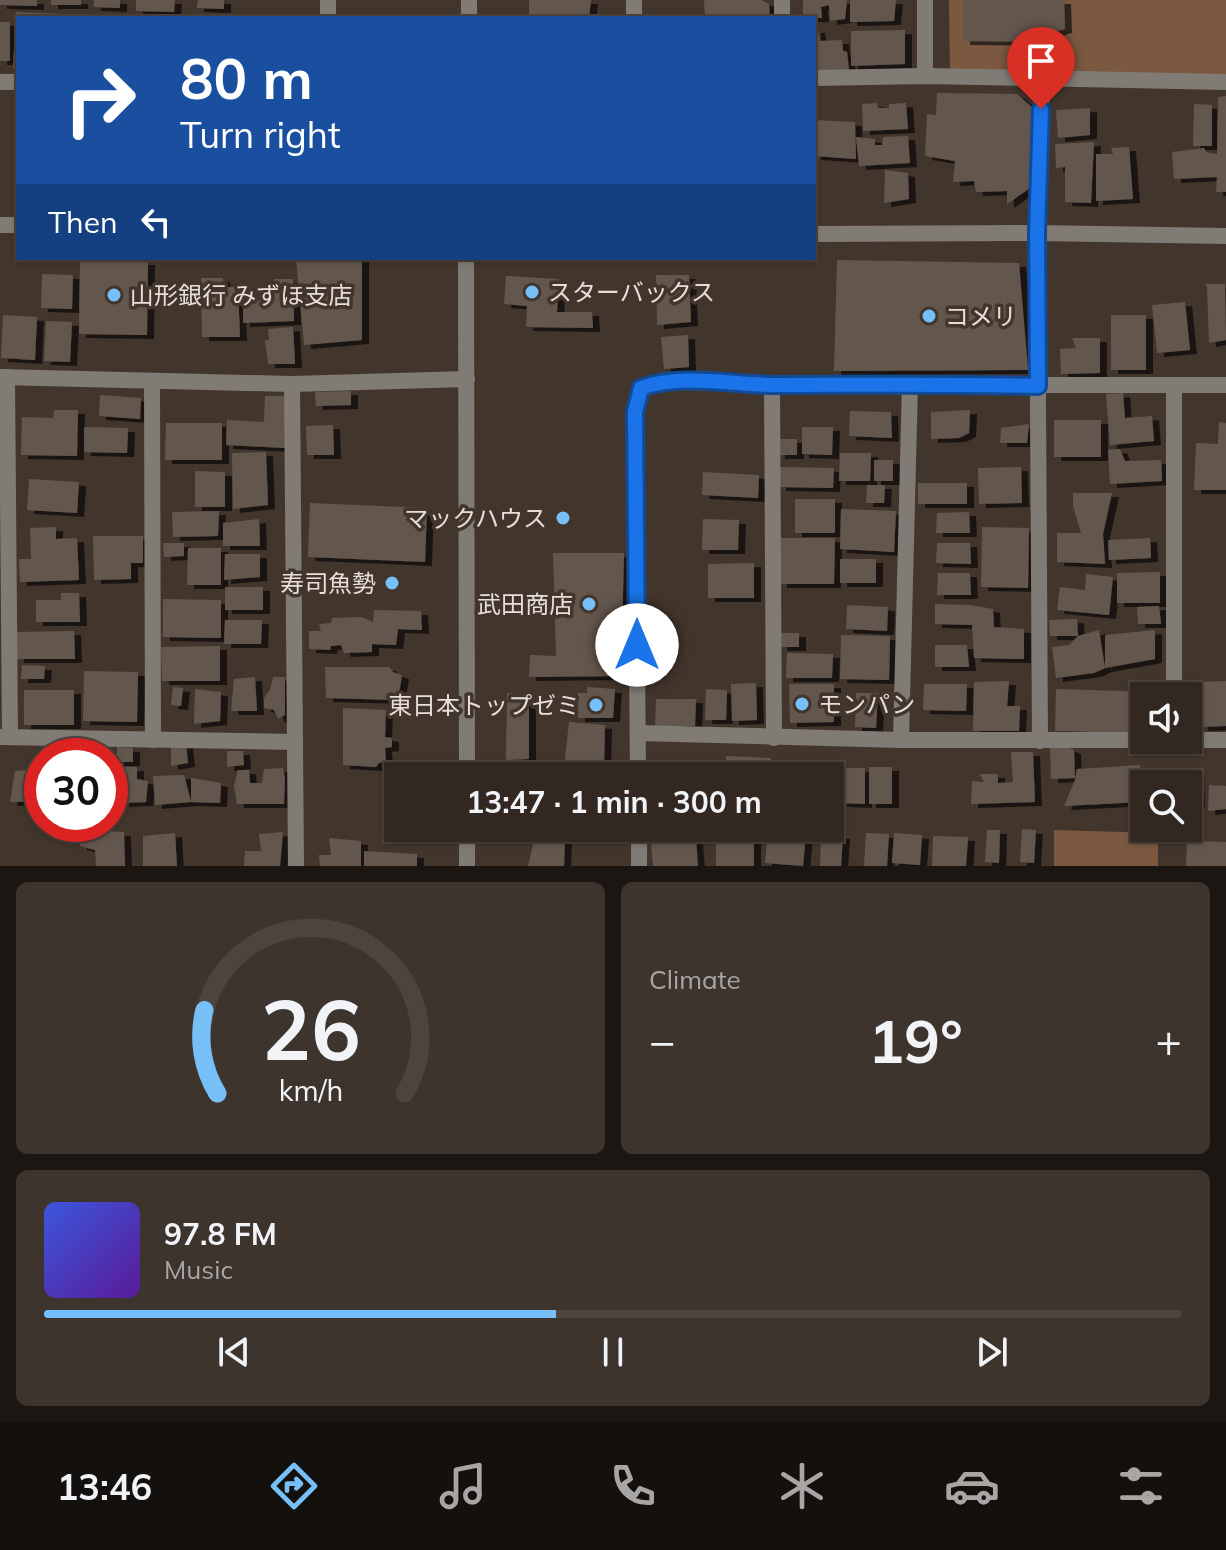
<!DOCTYPE html>
<html lang="en">
<head>
<meta charset="utf-8">
<style>
	body { margin:0; font-family:Mulish,"Noto Sans JP",sans-serif; background:#3d342e; color:#f1f3f6; height:100vh; display:flex; flex-direction:column; font-size:30px; white-space:nowrap }
	* { box-sizing:border-box; margin:0 }
	p { font-size:26px; color:#a8a6a5 }
	.icon { flex:none; width:44px; height:44px; fill:none; stroke:currentColor; stroke-width:2; stroke-linecap:round; stroke-linejoin:round }
	.map { position:relative; height:866px; overflow:hidden }
	.details { display:flex; flex-direction:column; gap:16px; padding:16px; background:#1c1612; flex:1 }
	.details>* { flex:none }
	.banner { position:absolute; left:16px; top:16px; width:800px; height:244px; border-radius:0px; box-shadow:0 2px 6px #0004,0 0 0 2px #4d443f; background:#1a4fa0; color:#fff; overflow:hidden }
	.fabs { position:absolute; left:1130px; top:682px; display:grid; gap:16px }
	.fabs a { display:grid; place-items:center; width:72px; height:72px; border-radius:0px; background:#322821; box-shadow:0 2px 6px #0004,0 0 0 2px #4d443f; font-size:40px }
	.speed { position:absolute; left:24px; top:738px; display:flex; gap:16px; font-size:40px; font-weight:700; text-align:center }
	.speed>* { display:grid; place-content:center; width:104px; height:104px; border-radius:50%; background:#322821; box-shadow:0 2px 6px #0004,0 0 0 2px #4d443f; line-height:1 }
	.speed .limit { border:12px solid #d22; background:#fff; color:#111 }
	.pin { position:absolute; display:grid; place-items:center; width:68px; height:68px; color:#fff; margin:-82px -34px; border-radius:50% 50% 50% 0; rotate:-45deg; box-shadow:0 0 8px #0007 }
	.pin .icon { rotate:45deg }
	.me { position:absolute; width:88px; margin:-44px; rotate:0deg; stroke-linejoin:round; filter:drop-shadow(0 0 6px #0008) }
	.turn { display:flex; align-items:center; gap:28px; height:168px; padding:0 32px; font-size:36px }
	.turn .icon { width:104px; height:104px; stroke-width:2.5 }
	.turn b { display:block; font-size:56px; line-height:68px }
	.then { display:flex; align-items:center; height:76px; padding:0 32px; background:#0003; gap:16px; font-size:30px }
	.big { font-size:60px; font-weight:700; line-height:1.1 }
	.details .widget { flex:1; display:flex; flex-direction:column; justify-content:center; gap:12px; min-width:0; padding:0 28px; border-radius:12px; background:#3d342e }
	.details .dial { align-items:center; gap:0 }
	.dial svg { height:208px; overflow:visible; fill:none; stroke:#4d443f; stroke-width:7; stroke-linecap:round; text-anchor:middle }
	.dial text { fill:#f1f3f6; stroke:none }
	.song { display:flex; align-items:center; gap:24px }
	.cover { width:96px; height:96px; border-radius:12px; background:linear-gradient(135deg,hsl(230 70% 55%),hsl(270 70% 35%)) }
	.played { height:8px; border-radius:4px; background:linear-gradient(90deg,#76c0f7 45%,#4d443f 45%) }
	.keys { display:flex; justify-content:space-around; direction:ltr }
	.heat { display:flex; justify-content:space-between; align-items:center; font-size:44px; direction:ltr }
	.details .tiles { flex:1; display:grid; gap:16px; grid-template-columns:1fr 1fr }
	.widget:last-child { grid-column:span 2 }
	.trip { position:absolute; left:384px; top:762px; width:460px; height:80px; border-radius:0px; background:#322821; box-shadow:0 2px 6px #0004,0 0 0 2px #4d443f; font-weight:700; line-height:80px; text-align:center }
	.tab-bar { display:flex; height:128px; justify-content:space-around; align-items:center; background:#14100d; color:#a8a6a5 }
	.tab-bar .icon { width:56px; height:56px }
	.tab-bar .selected { color:#76c0f7 }
	.tab-bar b { font-size:36px; color:#f1f3f6 }
	.map>svg:first-child { display:block }
	.green { fill:#7a5940 }
	.building { fill:#64574d; filter:url(#shadow) }
	.lines { fill:none; stroke-linecap:round; stroke-linejoin:round }
	.minor { stroke:#817b76; stroke-width:16 }
	.tertiary { stroke:#817b76; stroke-width:16 }
	.route-casing { stroke:#114b97; stroke-width:20 }
	.route { stroke:#1a73e8; stroke-width:14 }
	.poi-dot { fill:#76c0f7; stroke:#42352c; stroke-width:3 }
	.labels { text-anchor:middle; dominant-baseline:central; stroke-width:7; stroke-linejoin:round; paint-order:stroke }
	.poi-label { font-size:24px; fill:#e7ded9; stroke:#42352c; text-anchor:start }
</style>
</head>
<body>
<div class="map">
<svg width="1226" height="866" viewBox="0 0 1226 866">
	<defs>
		<filter id="shadow"><feDropShadow dx="7" dy="4" stdDeviation="0" flood-color="#0009"/></filter>
	</defs>
	<rect width="100%" height="100%" fill="#42352c"/>
	<g class="green">
		<path d="M949 0H1226V78L950 77Z"/>
		<path d="M1054 830 1158 833V866H1054Z"/>
	</g>
	<g class="building">
		<path d="M0 0H37V6L0 5Z"/>
		<rect x="51" y="0" width="30" height="5"/>
		<path d="M94 0H120V8L94 7Z"/>
		<path d="M136 0H175L174 12 136 11Z"/>
		<path d="M198 0H224V9L197 8Z"/>
		<path d="M529 0H591L589 18H529Z"/>
		<path d="M704 0H761L769 4 770 18H705Z"/>
		<path d="M803 0H847L845 19 830 21 829 5 821 7 822 18H803Z"/>
		<path d="M850 0H896L894 21 850 22Z"/>
		<path d="M963 0H1064L1065 29 1058 31 1056 42 963 41Z"/>
		<path d="M16 12 63 14V18H18V68H13Z"/>
		<rect x="0" y="22" width="10" height="39"/>
		<path d="M814 29H818L820 41 842 40 843 51 847 52 849 70 814 73Z"/>
		<path d="M905 30V64L851 66V31Z"/>
		<path d="M937 93 1017 94 1033 108V186L1007 204V191L976 192 974 181 953 182 955 161 925 156 927 114 936 115Z"/>
		<path d="M1226 96V192H1216L1217 177 1174 179 1172 152 1204 148 1206 152 1217 154 1218 97Z"/>
		<path d="M877 103 878 108H889V104L906 103 908 129 863 131 862 104Z"/>
		<path d="M1194 104 1212 105V146H1193Z"/>
		<path d="M1090 108V135L1058 138 1056 110Z"/>
		<path d="M814 120 855 122 856 159 814 156Z"/>
		<path d="M908 136 910 163 859 166 856 137 875 139V145H882L883 137Z"/>
		<path d="M1094 142 1091 203 1065 202V167L1056 168 1055 144Z"/>
		<path d="M1129 147 1133 199 1096 201V154H1113L1111 148Z"/>
		<path d="M885 170 908 173 909 199 884 203Z"/>
		<path d="M296 258H362V340L304 345Z"/>
		<path d="M80 260 148 261 147 335 79 334Z"/>
		<path d="M837 260 1019 263 1028 370 834 371Z"/>
		<path d="M42 274 73 275 72 309 41 308Z"/>
		<path d="M656 275H689L691 322 657 325Z"/>
		<path d="M506 276 559 279 557 312H592L593 328 526 327 527 306 504 304Z"/>
		<path d="M201 278H223L224 287H238L240 337H202Z"/>
		<path d="M274 279H293L294 321 243 323V302L261 300V286H270V291L275 290Z"/>
		<path d="M1204 284H1225L1226 340 1209 343 1207 286Z"/>
		<path d="M1185 302 1190 350 1157 353 1152 305Z"/>
		<path d="M3 315 37 317 35 360 1 358Z"/>
		<rect x="1111" y="315" width="35" height="55"/>
		<path d="M46 321 72 322 70 362 44 361Z"/>
		<path d="M293 327 295 364H268L265 340H269L268 329Z"/>
		<path d="M688 335 689 367 664 369 661 337Z"/>
		<path d="M1072 338H1100V373L1061 374 1060 349 1076 348Z"/>
		<path d="M351 391V405L316 406 315 392Z"/>
		<path d="M1123 393 1125 418 1152 416 1154 441 1110 445 1106 394Z"/>
		<path d="M100 395 141 398 140 419 99 416Z"/>
		<path d="M265 396H287L285 448 226 445 227 420 264 422Z"/>
		<path d="M54 410H78L77 456 21 455 22 417 53 418Z"/>
		<path d="M970 410 969 433 959 438 931 439V412Z"/>
		<path d="M850 411 891 412 892 438 849 436Z"/>
		<rect x="1054" y="420" width="47" height="37"/>
		<path d="M1219 422 1226 423V490H1194L1196 443 1218 444Z"/>
		<path d="M166 423H222V460H165Z"/>
		<path d="M1029 424 1027 443H1000L1001 428Z"/>
		<path d="M333 425 334 455H307L306 426Z"/>
		<path d="M84 427 128 428 127 453 84 452Z"/>
		<path d="M802 427H833L832 455 802 454Z"/>
		<rect x="778" y="439" width="19" height="16"/>
		<path d="M1120 449 1125 461 1161 460 1162 481 1110 484 1108 450Z"/>
		<path d="M266 452 268 505 233 509 232 453Z"/>
		<path d="M840 453H871L870 481H839Z"/>
		<rect x="874" y="460" width="19" height="21"/>
		<path d="M780 467 834 468 833 488 779 487Z"/>
		<path d="M1021 467 1022 503 979 504 978 468Z"/>
		<path d="M195 471 225 472V507H195Z"/>
		<path d="M703 472 759 475 758 498 702 495Z"/>
		<path d="M29 479 79 482 77 513 27 510Z"/>
		<rect x="918" y="483" width="49" height="21"/>
		<path d="M867 485H885L884 503H866Z"/>
		<path d="M1073 493H1112L1103 534 1105 564 1057 562V533H1081L1073 506Z"/>
		<rect x="795" y="499" width="40" height="34"/>
		<path d="M310 503 427 508 425 562 308 557Z"/>
		<path d="M841 509 896 511 894 552 840 549Z"/>
		<path d="M219 511 218 536 173 537 172 512Z"/>
		<path d="M969 512 970 533H936L937 513Z"/>
		<path d="M259 519 260 546H223V523Z"/>
		<path d="M703 519 739 520 738 550H702Z"/>
		<path d="M56 527V539L77 538 79 580 20 582 19 559H31L30 528Z"/>
		<path d="M982 527 1029 528 1028 588 981 587Z"/>
		<path d="M93 536H143V563H131V579L94 580Z"/>
		<path d="M781 538H835L834 584H780Z"/>
		<path d="M1150 538 1151 558 1109 560 1108 540Z"/>
		<path d="M163 543H184V556L164 557Z"/>
		<path d="M937 543H970L971 564 936 563Z"/>
		<path d="M188 548H221V585H187Z"/>
		<path d="M553 553H624L621 676 529 677 530 655 556 656Z"/>
		<path d="M225 554H260V577L224 580Z"/>
		<rect x="840" y="559" width="36" height="24"/>
		<path d="M754 563V598H708V564Z"/>
		<path d="M1160 572V603H1117V573Z"/>
		<path d="M938 573H970L971 595H937Z"/>
		<path d="M1086 574 1113 577 1109 615 1057 610 1060 587 1085 590Z"/>
		<rect x="225" y="587" width="38" height="23"/>
		<path d="M61 593H79L80 622H36V600H61Z"/>
		<path d="M163 599 221 600V638L163 637Z"/>
		<path d="M935 604 971 605 993 609 994 627 1024 629V659L974 658 972 625 935 624Z"/>
		<path d="M847 605 888 607 887 631 846 629Z"/>
		<path d="M1159 606 1161 624H1138L1137 607Z"/>
		<path d="M374 610 421 611 422 630 398 629 396 645 372 644V652L344 653 341 645 331 646 330 650 309 649V631H321L319 624 331 623 332 618 361 617 373 622Z"/>
		<path d="M1077 619 1078 636H1050L1049 620Z"/>
		<path d="M225 620H262L261 644H224Z"/>
		<path d="M1099 630 1105 668V635L1155 630V659L1105 668 1094 673 1056 678 1052 647 1069 645 1078 636Z"/>
		<path d="M74 631 75 659H17L16 632Z"/>
		<rect x="780" y="633" width="19" height="14"/>
		<path d="M841 635 890 636 889 680 840 679Z"/>
		<path d="M935 645H967L969 667H935Z"/>
		<path d="M220 646V681H162L161 647Z"/>
		<path d="M787 653 833 654 832 678H786Z"/>
		<path d="M22 665 45 666 44 679H21Z"/>
		<path d="M325 667H389L393 672 402 675 398 700 326 698Z"/>
		<path d="M84 671 138 672 137 722 83 721Z"/>
		<path d="M255 677 257 711H231L234 679Z"/>
		<path d="M273 677H285V715L278 719 274 710 264 708V698L270 690Z"/>
		<path d="M1009 681 1007 706H1020L1019 731H973L974 682Z"/>
		<path d="M1226 681V726L1201 727 1199 682Z"/>
		<path d="M756 683 757 720 732 721 731 684Z"/>
		<path d="M789 684H834V722L790 723Z"/>
		<path d="M924 684H967L966 711 923 710Z"/>
		<path d="M173 687 183 688 181 706 171 705Z"/>
		<path d="M587 687 615 689 613 718H578V693H587Z"/>
		<path d="M195 689 221 692 220 721 194 724Z"/>
		<path d="M706 689 727 690 726 720H705Z"/>
		<path d="M1056 689 1155 692 1156 696H1144V733L1055 731Z"/>
		<rect x="24" y="690" width="50" height="35"/>
		<path d="M507 693 529 695V759L506 760Z"/>
		<path d="M856 693H878L876 728 855 727Z"/>
		<path d="M656 699H696L695 726H655Z"/>
		<path d="M343 708 386 710 385 737 392 738V747L385 748 386 762 379 763 376 767 343 765Z"/>
		<path d="M569 722 605 725 604 766 564 767Z"/>
		<path d="M1050 741 1074 750 1075 778 1051 779Z"/>
		<path d="M186 744 188 763 171 766V746Z"/>
		<path d="M117 747 133 748V762H117Z"/>
		<path d="M227 751H243L244 765 227 767Z"/>
		<path d="M1011 752H1033L1035 802 971 804 972 781 984 782 980 774H998V783L1013 782Z"/>
		<path d="M726 756 771 758 770 776H726Z"/>
		<path d="M1140 765 1142 802 1064 806 1075 780 1077 769Z"/>
		<path d="M497 766 556 769 555 776H496Z"/>
		<path d="M123 767H137V779L148 781 146 802 122 803Z"/>
		<rect x="869" y="767" width="23" height="37"/>
		<path d="M283 768 285 779 284 804H237L234 786 238 770H249L250 783H262L264 769Z"/>
		<path d="M841 768H865V804L840 803Z"/>
		<path d="M42 769V801L10 802 15 771Z"/>
		<path d="M1197 769 1198 803 1188 804V784H1148V770Z"/>
		<path d="M184 775 191 802 155 805 153 776Z"/>
		<path d="M191 778 221 783 220 803 191 802Z"/>
		<path d="M1209 785 1226 786V809L1208 811Z"/>
		<path d="M768 829 806 832 803 866 765 863Z"/>
		<path d="M1022 829 1036 830 1034 863 1020 862Z"/>
		<path d="M80 830 124 832 125 866H96L95 850 80 846Z"/>
		<path d="M754 830V866H716V831Z"/>
		<path d="M987 830H1000L999 863 985 862Z"/>
		<path d="M283 832 280 866H244L245 851H261L259 834Z"/>
		<path d="M536 832 565 834 564 866H528Z"/>
		<path d="M175 833 177 866H143V836Z"/>
		<path d="M866 833 889 834 887 866H864Z"/>
		<path d="M894 833 922 835 920 865 892 863Z"/>
		<path d="M821 834 843 835 841 866H820Z"/>
		<path d="M933 836 968 837 966 866H932Z"/>
		<path d="M329 838 361 841V866H320L319 855H331Z"/>
		<path d="M696 839 698 866H653L651 843Z"/>
		<path d="M1187 841 1226 842V866H1186Z"/>
		<path d="M364 851 417 854V866H364Z"/>
	</g>
	<g class="lines">
		<g class="minor">
			<path d="M634 0V18"/>
			<path d="M328 18V0"/>
			<path d="M782 18V0"/>
			<path d="M925 76V0"/>
			<path d="M814 78 925 76 1226 82"/>
			<path d="M0 82H18"/>
			<path d="M0 377 292 384 467 379"/>
			<path d="M7 377 10 737"/>
			<path d="M152 381 153 740"/>
			<path d="M292 384 296 866"/>
			<path d="M772 385 774 738"/>
			<path d="M1174 385V696"/>
			<path d="M638 733 901 740H1150"/>
			<path d="M1 737 295 742"/>
			<path d="M901 740 910 383"/>
			<path d="M1188 740H1226"/>
			<path d="M1040 741 1037 233 1042 78"/>
			<path d="M638 776 635 412 641 388 661 381 772 385H1226"/>
			<path d="M639 828V866"/>
		</g>
		<g class="tertiary">
			<path d="M469 18V0"/>
			<path d="M0 225H18"/>
			<path d="M814 234 1037 233 1226 236"/>
			<path d="M466 258 467 776"/>
			<path d="M467 828V866"/>
		</g>
	</g>
	<g class="lines">
		<defs>
			<path id="route" d="M637 645 635 412 641 388C682 373 732 385 775 385 863 385 950 384 1038 386L1037 233 1041 109"/>
		</defs>
		<use href="#route" class="route-casing"/>
		<use href="#route" class="route"/>
	</g>
	<g class="poi-dot">
		<circle cx="532" cy="292" r="8"/>
		<circle cx="114" cy="295" r="8"/>
		<circle cx="929" cy="316" r="8"/>
		<circle cx="563" cy="518" r="8"/>
		<circle cx="392" cy="583" r="8"/>
		<circle cx="589" cy="604" r="8"/>
		<circle cx="802" cy="704" r="8"/>
		<circle cx="596" cy="705" r="8"/>
	</g>
	<g class="labels">
		<g class="poi-label">
			<text x="548" y="292">スターバックス</text>
			<text x="130" y="295">山形銀行 みずほ支店</text>
			<text x="945" y="316">コメリ</text>
			<text x="547" y="518" text-anchor="end">マックハウス</text>
			<text x="376" y="583" text-anchor="end">寿司魚勢</text>
			<text x="573" y="604" text-anchor="end">武田商店</text>
			<text x="818" y="704">モンパン</text>
			<text x="580" y="705" text-anchor="end">東日本トップゼミ</text>
		</g>
	</g>
</svg>
<div class="fabs">
<a><svg class="icon" aria-label="sound" viewBox="0 0 24 24"><path d="M4 9h4l5-4v14l-5-4H4zM17 9q2 3 0 6"/></svg></a>
<a><svg class="icon" aria-label="search" viewBox="0 0 24 24"><circle cx="10" cy="10" r="6"/><path d="M15 15l6 6"/></svg></a>
</div>
<div class="speed"><div class="limit">30</div></div>
<div class="pin" style="left:1041px;top:109px;background:#d93025"><svg class="icon" aria-label="arrive" viewBox="0 0 24 24"><path d="M6 21V4h12l-3 4 3 4H6"/></svg></div>
<svg class="me" style="left:637px;top:645px" viewBox="-20 -20 40 40"><circle r="19" fill="#fff"/><path d="M0-13L10 11 0 6-10 11z" fill="#1a73e8"/></svg>
<div class="trip">13:47 · 1 min · 300 m</div>
<div class="banner">
<div class="turn"><svg class="icon" aria-label="right" viewBox="0 0 24 24"><path d="M7 20v-9h11M14 6l5 5-5 5"/></svg><div><b>80 m</b>Turn right</div></div>
<div class="then">Then<svg class="icon" aria-label="left" viewBox="0 0 24 24"><path d="M17 20v-9H6M10 6l-5 5 5 5"/></svg></div>
</div>
</div>
<section class="details">
<div class="tiles">
<div class="widget dial"><svg viewBox="0 0 100 80">
<path d="M14 69A42 42 0 1 1 86 69"/>
<path d="M14 69A42 42 0 0 1 9 37" stroke="#76c0f7"/>
<text x="50" y="56" font-size="32" font-weight="700">26</text>
<text x="50" y="72" font-size="11">km/h</text>
</svg></div>
<div class="widget"><p>Climate</p>
<div class="heat"><a>−</a><b class="big">19°</b><a>+</a></div>
</div>
<div class="widget">
<div class="song"><i class="cover"></i><div><b>97.8 FM</b><p>Music</p></div></div>
<div class="played"></div>
<div class="keys"><svg class="icon" aria-label="previous" viewBox="0 0 24 24"><path d="M18 5L8 12l10 7zM5 5v14"/></svg><svg class="icon" aria-label="pause" viewBox="0 0 24 24"><path d="M8 5v14M16 5v14"/></svg><svg class="icon" aria-label="next" viewBox="0 0 24 24"><path d="M6 5l10 7-10 7zM19 5v14"/></svg></div>
</div>
</div>
</section>
<nav class="tab-bar">
<b>13:46</b>
<svg class="icon selected" aria-label="directions" viewBox="0 0 24 24"><path d="M12 3l9 9-9 9-9-9zM9 14v-3h6M13 9l2 2-2 2"/></svg>
<svg class="icon" aria-label="music" viewBox="0 0 24 24"><path d="M9 18V5l10-2v13"/><circle cx="6" cy="18" r="3"/><circle cx="16" cy="16" r="3"/></svg>
<svg class="icon" aria-label="phone" viewBox="0 0 24 24"><path d="M5 4h4l2 5-3 2q2 4 5 5l2-3 5 2v4C11 20 4 13 5 4z"/></svg>
<svg class="icon" aria-label="climate" viewBox="0 0 24 24"><path d="M12 3v18M4 7l16 10M4 17L20 7"/></svg>
<svg class="icon" aria-label="car" viewBox="0 0 24 24"><path d="M5 17H2v-5l4-1 3-4h7l3 4 3 1v5h-3M9 17h6M6 11h13"/><circle cx="7" cy="17" r="2"/><circle cx="17" cy="17" r="2"/></svg>
<svg class="icon" aria-label="filters" viewBox="0 0 24 24"><path d="M4 7h16M4 17h16"/><circle cx="9" cy="7" r="2"/><circle cx="15" cy="17" r="2"/></svg>
</nav>
</body>
</html>
